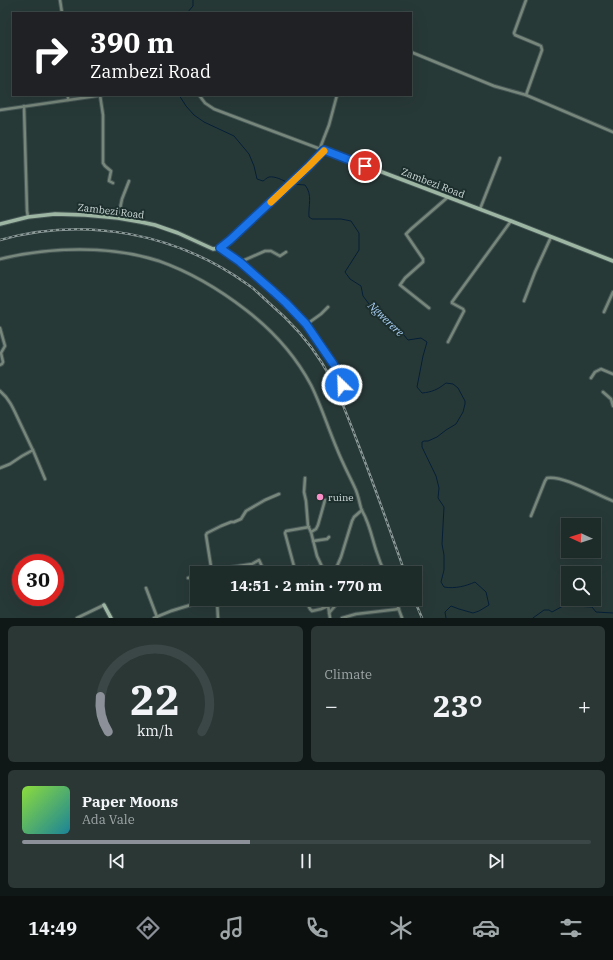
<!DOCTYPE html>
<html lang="en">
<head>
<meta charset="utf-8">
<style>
	body { margin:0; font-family:"IBM Plex Serif",serif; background:#2a3735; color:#f1f3f6; height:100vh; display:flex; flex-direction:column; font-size:15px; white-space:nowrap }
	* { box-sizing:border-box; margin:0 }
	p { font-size:13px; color:#a0a7a8 }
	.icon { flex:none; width:22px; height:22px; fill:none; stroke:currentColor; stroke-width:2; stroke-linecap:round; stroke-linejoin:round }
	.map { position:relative; height:618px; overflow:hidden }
	.side { display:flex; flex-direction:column; gap:8px; padding:8px; background:#101817; flex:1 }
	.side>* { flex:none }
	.banner { position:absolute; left:12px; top:12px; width:400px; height:84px; border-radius:0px; box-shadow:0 4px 16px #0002,0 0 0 1px #3b4746; background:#202124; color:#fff; overflow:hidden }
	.needle { width:26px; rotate:273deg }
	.tools { position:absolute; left:561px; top:518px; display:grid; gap:8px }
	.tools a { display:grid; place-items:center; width:40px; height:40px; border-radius:0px; background:#1d2b29; box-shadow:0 4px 16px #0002,0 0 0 1px #3b4746; font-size:20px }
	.speed { position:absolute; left:12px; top:554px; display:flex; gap:8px; font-size:20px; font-weight:700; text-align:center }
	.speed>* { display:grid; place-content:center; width:52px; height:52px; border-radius:50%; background:#1d2b29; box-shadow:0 4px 16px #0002,0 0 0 1px #3b4746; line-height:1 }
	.speed .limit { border:6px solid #d22; background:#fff; color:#111 }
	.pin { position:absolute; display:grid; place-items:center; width:34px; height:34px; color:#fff; margin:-17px; border:2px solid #fff; border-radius:50%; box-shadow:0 1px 4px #0007 }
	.me { position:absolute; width:44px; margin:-22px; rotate:336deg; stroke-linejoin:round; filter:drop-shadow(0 0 3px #0008) }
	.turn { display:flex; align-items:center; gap:14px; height:84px; padding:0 12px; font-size:18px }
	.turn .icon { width:52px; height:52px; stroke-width:2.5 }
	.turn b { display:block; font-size:28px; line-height:34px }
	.big { font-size:30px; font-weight:800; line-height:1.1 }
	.side .tile { flex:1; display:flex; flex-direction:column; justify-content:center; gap:6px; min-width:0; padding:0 14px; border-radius:6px; background:#2a3735 }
	.side .dial { align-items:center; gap:0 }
	.dial svg { height:104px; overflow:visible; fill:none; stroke:#3b4746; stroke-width:7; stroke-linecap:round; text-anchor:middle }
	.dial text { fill:#f1f3f6; stroke:none }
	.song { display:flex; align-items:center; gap:12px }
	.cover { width:48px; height:48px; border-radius:6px; background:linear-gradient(135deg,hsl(90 70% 55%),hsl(190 70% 35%)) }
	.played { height:4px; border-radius:2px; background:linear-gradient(90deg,#8c9099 40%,#3b4746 40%) }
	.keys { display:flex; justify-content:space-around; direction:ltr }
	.heat { display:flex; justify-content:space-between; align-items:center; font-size:22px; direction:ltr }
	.side .tiles { flex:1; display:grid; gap:8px; grid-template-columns:1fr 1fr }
	.tile:last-child { grid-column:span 2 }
	.trip { position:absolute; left:190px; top:566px; width:232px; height:40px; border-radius:0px; background:#1d2b29; box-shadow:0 4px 16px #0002,0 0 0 1px #3b4746; font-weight:800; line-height:40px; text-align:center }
	.menu { display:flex; height:64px; justify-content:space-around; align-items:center; background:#0c1110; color:#a0a7a8 }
	.menu .icon { width:28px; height:28px }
	.menu .on { color:#8c9099 }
	.menu b { font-size:18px; color:#f1f3f6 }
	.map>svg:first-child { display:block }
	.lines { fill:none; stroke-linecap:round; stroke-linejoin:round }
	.stream { stroke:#051f37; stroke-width:1 }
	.street-casing { stroke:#455654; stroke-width:4.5 }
	.secondary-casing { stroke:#455654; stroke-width:5.5 }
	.street { stroke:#78877c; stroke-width:2.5 }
	.secondary { stroke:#9db6a3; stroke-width:3.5 }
	.rail-casing { stroke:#8a9896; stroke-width:2.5 }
	.rail { stroke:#1d2f2d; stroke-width:1; stroke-dasharray:3; stroke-linecap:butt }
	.route-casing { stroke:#114b97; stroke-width:10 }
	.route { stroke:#1a73e8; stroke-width:7 }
	.slow { stroke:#f59e0b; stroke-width:7 }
	.poi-dot { fill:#fa8fc7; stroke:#1d2f2d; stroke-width:1.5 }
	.labels { text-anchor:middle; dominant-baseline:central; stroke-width:4; stroke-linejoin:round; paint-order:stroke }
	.street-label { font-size:10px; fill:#cfdbd9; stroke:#1d2f2d }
	.poi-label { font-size:10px; fill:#cfdbd9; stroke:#1d2f2d; text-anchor:start }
	.water-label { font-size:11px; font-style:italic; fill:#afd5fd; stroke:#1d2f2d }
</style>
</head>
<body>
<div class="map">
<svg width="613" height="618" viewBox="0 0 613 618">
	<rect width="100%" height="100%" fill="#273937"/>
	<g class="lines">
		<g class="stream">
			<path d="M187 13 193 6V0"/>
			<path d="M179 95 186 106 194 115 204 122 234 136 249 154 254 166 257 179 263 181C265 180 266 178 269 177 275 176 283 180 288 183"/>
			<path d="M292 184 305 185C313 195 308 206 309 217L312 219H341L351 221 359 233V250L345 272 350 279 361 286 363 296 369 304 377 311 393 322 408 340 421 338 427 342 423 356 417 387 422 393C432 392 437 390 446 383L453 384 458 388 465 401V404L463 412 456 424 446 430 437 437 428 441H424L422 442V447L436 476 439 488 438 498 444 507 442 544 444 555V570L441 582 444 587C455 589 466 586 475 582L486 592 489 605 479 611 473 613 459 609 451 606 445 612 446 618"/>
			<path d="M533 618 544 610H549L552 612 563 606H575L592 607 596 612 613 613"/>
		</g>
		<defs>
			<g id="street">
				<path d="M60 0 62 13"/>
				<path d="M411 52 494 86 526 95 613 132"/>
				<path d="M100 95 103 115V163L105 166 111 171 109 181 113 183"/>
				<path d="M199 95 205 103 214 109 323 150"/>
				<path d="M526 95 542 50 541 46 539 45 515 35 514 33 526 0"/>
				<path d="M68 100V95"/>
				<path d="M24 106 27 211 28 217"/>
				<path d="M0 110 103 95"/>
				<path d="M320 148 329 125 337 95"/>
				<path d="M480 209 500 158"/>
				<path d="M118 218 122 199 129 181"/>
				<path d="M220 248C227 253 234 258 240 263 263 281 285 301 304 323L307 324 321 314 328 307"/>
				<path d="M0 259C49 247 110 245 159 261 190 272 219 289 246 310 272 330 295 355 311 385 321 405 328 428 337 449 342 462 349 475 355 488 358 494 359 501 361 508 362 512 365 515 366 519 371 530 373 542 377 553 379 560 382 567 385 573"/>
				<path d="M240 262 265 251H271L280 256 286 252"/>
				<path d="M524 301 535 272 551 237"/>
				<path d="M429 308 400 285 405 278 423 262V259L406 234 411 229 448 197"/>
				<path d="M604 312 613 292"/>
				<path d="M306 324 334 365 342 385"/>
				<path d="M0 328 5 346 1 353 3 362 2 364 0 365"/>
				<path d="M448 342 464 311 463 309 452 303V302L511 221"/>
				<path d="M591 378 595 372 601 369 613 374"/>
				<path d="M0 391C11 400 15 413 21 425 30 443 38 461 45 479"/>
				<path d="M603 392 611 399 613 406"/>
				<path d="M0 468 10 464 22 456 33 450"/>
				<path d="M305 478 304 492 306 501 308 526 311 532 317 556 325 573"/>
				<path d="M531 516 545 481 547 478C563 475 597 495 613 501"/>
				<path d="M311 532 316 529 318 525 325 500"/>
				<path d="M313 541 327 539 329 537"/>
				<path d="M362 567 365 573"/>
				<path d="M212 570 252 564 259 560 265 573H268"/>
				<path d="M295 570 285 533 286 531 309 527"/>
				<path d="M212 573 206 535 207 533 221 526 231 522H234L241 519 246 511 265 500 279 494"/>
				<path d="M284 573 295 570 309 567 312 569 314 573"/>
				<path d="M334 573 341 557 352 521 354 517 362 510"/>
				<path d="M188 578 197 576"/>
				<path d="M146 588 157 617"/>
				<path d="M284 599 292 601H306L310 609 312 611 321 609 328 606"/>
				<path d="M327 599 330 618"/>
				<path d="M395 599 402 618"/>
				<path d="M217 601 218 618"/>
				<path d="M329 613 335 606 339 599"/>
				<path d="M77 618 104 605"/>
				<path d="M154 618 171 611 197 603 215 600 251 599 259 601 271 599"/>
				<path d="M342 618 356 614 399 609"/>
			</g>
			<g id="secondary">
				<path d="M0 224 28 217 55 214 85 215 118 218 141 222 155 225 178 233 213 249 220 248 230 240 309 166 324 150 511 221 613 261"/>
				<path d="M104 605 111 618"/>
			</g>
		</defs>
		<use href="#street" class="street-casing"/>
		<use href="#secondary" class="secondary-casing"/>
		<use href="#street" class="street"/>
		<use href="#secondary" class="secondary"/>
		<defs>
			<g id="rail">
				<path d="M0 240C84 216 176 233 247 284 255 289 261 296 268 302 288 319 307 339 322 363 339 391 350 423 362 454 377 493 391 533 405 573"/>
				<path d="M414 599 422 618"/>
			</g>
		</defs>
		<use href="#rail" class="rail-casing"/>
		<use href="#rail" class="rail"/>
	</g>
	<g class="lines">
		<defs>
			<path id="route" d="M342 385 334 365 306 324 286 303 273 291 240 262 220 248 230 240 309 166 324 150 365 166"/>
		</defs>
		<use href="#route" class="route-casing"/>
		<use href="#route" class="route"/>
		<path class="slow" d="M271 202 309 166 324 151"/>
	</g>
	<circle class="poi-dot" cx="320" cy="497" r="4"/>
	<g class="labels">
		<g class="street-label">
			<text transform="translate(433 183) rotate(21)">Zambezi Road</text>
			<text transform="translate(111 211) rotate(7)">Zambezi Road</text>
		</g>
		<g class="poi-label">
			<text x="328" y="497">ruine</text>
		</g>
		<g class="water-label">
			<text transform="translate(386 319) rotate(44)">Ngwerere</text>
		</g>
	</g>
</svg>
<div class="tools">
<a><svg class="needle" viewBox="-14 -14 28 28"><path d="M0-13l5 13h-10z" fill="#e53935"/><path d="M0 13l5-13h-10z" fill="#a0a7a8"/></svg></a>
<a><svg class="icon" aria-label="search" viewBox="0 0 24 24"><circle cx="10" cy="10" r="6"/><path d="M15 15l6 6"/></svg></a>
</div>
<div class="speed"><div class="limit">30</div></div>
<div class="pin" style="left:365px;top:166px;background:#d93025"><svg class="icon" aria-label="arrive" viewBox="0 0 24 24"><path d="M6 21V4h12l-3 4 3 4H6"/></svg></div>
<svg class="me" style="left:342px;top:385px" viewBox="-20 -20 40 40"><circle r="17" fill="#1a73e8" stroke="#fff" stroke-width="3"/><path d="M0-11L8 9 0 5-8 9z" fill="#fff"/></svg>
<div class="trip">14:51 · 2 min · 770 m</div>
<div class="banner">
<div class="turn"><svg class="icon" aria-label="right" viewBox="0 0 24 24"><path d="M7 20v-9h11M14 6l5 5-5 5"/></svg><div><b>390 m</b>Zambezi Road</div></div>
</div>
</div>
<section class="side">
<div class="tiles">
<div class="tile dial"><svg viewBox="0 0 100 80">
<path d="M14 69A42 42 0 1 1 86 69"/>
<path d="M14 69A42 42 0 0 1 8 42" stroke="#8c9099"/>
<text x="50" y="56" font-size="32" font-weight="700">22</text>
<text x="50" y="72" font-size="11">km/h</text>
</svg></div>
<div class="tile"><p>Climate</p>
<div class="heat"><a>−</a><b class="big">23°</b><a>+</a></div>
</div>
<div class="tile">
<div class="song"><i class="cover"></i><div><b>Paper Moons</b><p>Ada Vale</p></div></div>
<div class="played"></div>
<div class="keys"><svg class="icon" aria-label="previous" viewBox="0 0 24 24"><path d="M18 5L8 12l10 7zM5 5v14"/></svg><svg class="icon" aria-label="pause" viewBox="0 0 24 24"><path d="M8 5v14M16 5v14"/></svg><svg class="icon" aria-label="next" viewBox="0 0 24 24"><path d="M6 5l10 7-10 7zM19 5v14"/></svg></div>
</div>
</div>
</section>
<nav class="menu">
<b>14:49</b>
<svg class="icon on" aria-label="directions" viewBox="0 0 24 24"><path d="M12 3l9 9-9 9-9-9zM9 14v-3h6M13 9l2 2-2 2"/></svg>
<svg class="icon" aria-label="music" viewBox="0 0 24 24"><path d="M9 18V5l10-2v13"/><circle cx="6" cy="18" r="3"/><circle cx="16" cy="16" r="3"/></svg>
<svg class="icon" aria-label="phone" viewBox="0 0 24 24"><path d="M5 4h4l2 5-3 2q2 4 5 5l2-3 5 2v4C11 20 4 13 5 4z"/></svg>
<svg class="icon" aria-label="climate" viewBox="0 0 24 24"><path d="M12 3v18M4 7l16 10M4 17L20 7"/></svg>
<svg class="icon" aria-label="car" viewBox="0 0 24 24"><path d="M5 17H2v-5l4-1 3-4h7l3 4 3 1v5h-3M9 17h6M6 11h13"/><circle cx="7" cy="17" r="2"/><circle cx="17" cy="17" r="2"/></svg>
<svg class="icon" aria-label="filters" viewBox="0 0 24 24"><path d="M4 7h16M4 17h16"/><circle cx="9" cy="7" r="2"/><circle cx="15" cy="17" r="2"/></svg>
</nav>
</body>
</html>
